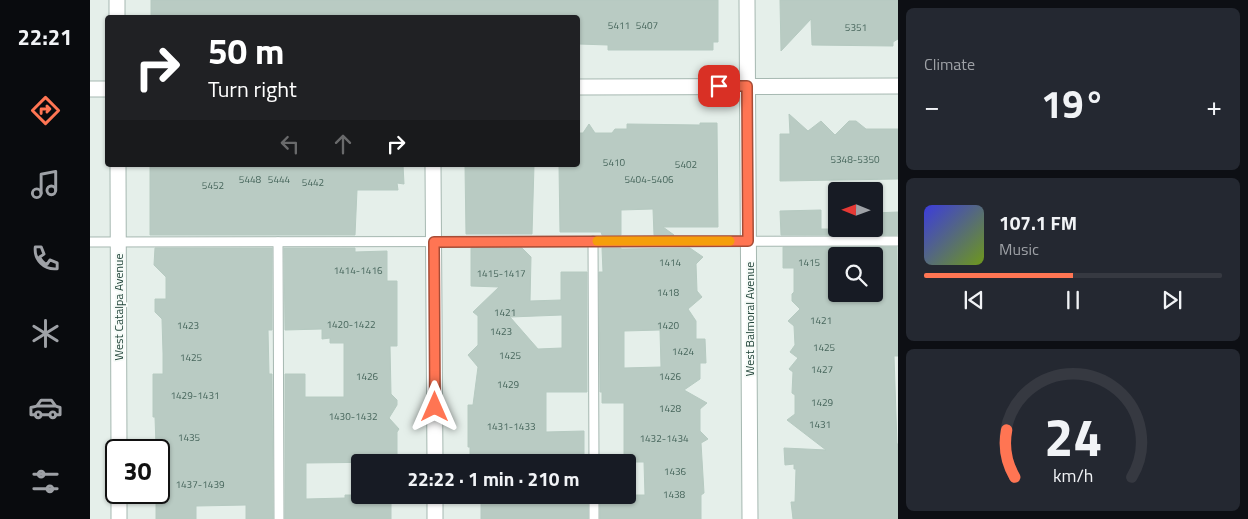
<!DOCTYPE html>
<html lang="en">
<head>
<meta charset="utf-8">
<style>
	body { margin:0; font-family:"Titillium Web",sans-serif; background:#242831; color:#f1f3f6; height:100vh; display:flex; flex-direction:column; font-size:19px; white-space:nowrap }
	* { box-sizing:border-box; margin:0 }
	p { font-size:16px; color:#9ea1a6 }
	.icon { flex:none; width:28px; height:28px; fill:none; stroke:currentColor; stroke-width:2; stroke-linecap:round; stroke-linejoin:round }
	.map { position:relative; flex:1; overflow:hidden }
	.drawer { display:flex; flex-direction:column; gap:8px; padding:8px; background:#0d0f14; width:350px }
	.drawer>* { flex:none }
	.guide { position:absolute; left:15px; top:15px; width:475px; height:152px; border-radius:5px; box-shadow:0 1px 4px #0004; background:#202124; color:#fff; overflow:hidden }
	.needle { width:32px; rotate:271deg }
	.tools { position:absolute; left:738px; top:182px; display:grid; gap:10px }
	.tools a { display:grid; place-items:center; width:55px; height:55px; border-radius:5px; background:#171b24; box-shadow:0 1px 4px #0004; font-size:25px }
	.speed { position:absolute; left:15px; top:439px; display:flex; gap:10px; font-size:25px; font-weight:700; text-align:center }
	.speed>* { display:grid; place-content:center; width:65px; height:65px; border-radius:50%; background:#171b24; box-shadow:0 1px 4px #0004; line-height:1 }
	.speed .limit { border:2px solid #111; border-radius:8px; background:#fff; color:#111 }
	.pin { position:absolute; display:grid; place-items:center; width:42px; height:42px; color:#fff; margin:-21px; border-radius:10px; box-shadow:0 2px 8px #0006 }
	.me { position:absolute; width:55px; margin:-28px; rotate:0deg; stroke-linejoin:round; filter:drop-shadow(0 0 4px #0008) }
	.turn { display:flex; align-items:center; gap:18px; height:105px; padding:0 20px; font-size:22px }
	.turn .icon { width:65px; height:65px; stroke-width:2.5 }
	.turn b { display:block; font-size:35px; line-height:42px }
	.lanes { display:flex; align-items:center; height:48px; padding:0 20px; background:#0003; justify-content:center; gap:25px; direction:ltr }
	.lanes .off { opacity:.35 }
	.big { font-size:38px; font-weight:700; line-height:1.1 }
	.drawer .widget { flex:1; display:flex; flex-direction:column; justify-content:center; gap:8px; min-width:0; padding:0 18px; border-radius:8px; background:#242831 }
	.drawer .dial { align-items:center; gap:0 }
	.dial svg { height:130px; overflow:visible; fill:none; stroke:#363941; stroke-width:7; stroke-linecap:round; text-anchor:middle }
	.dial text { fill:#f1f3f6; stroke:none }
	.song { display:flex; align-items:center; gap:15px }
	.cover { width:60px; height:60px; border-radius:8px; background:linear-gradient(135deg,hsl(240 70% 55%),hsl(80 70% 35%)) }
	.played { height:5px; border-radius:2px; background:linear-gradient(90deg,#ff7553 50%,#363941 50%) }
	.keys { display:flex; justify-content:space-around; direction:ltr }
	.heat { display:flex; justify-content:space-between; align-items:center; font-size:28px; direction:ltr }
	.trip { position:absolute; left:261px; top:454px; width:285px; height:50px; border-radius:5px; background:#171b24; box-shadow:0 1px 4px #0004; font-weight:700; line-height:50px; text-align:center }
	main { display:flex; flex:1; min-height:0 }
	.tabs { display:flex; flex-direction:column; width:90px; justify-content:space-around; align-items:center; background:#090b0e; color:#9ea1a6 }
	.tabs .icon { width:35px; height:35px }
	.tabs .on { color:#ff7553 }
	.tabs b { font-size:22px; color:#f1f3f6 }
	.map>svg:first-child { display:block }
	.building { fill:#b9cbc3; stroke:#b6cac1; fill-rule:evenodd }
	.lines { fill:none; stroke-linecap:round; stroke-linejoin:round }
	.service-casing { stroke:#a6b8b1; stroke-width:11 }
	.minor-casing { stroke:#a6b8b1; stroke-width:17 }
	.service { stroke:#fff; stroke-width:9 }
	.minor { stroke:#fff; stroke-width:15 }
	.route-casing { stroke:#a64c36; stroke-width:12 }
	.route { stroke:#ff7553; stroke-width:9 }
	.slow { stroke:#f59e0b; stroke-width:9 }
	.labels { text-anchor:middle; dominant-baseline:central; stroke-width:4; stroke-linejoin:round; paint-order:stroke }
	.number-label { font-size:10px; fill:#47665c }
	.street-label { font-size:12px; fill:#214439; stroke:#f6fbf8 }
</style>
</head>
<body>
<main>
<nav class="tabs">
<b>22:21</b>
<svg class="icon on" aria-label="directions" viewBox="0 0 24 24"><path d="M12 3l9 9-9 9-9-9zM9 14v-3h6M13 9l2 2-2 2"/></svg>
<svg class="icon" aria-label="music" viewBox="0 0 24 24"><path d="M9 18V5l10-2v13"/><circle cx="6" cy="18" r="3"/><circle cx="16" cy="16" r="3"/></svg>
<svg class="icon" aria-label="phone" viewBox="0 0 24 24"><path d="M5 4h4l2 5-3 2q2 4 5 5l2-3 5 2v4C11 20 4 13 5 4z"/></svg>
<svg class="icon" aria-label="climate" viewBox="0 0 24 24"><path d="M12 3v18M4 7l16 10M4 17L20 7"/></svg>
<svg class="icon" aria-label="car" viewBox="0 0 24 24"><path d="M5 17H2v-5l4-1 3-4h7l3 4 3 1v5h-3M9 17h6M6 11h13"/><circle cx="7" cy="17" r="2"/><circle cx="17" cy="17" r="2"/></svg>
<svg class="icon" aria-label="filters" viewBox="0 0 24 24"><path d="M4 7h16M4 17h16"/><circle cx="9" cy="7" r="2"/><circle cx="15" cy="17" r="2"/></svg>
</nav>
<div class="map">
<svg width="808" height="519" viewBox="0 0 808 519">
	<rect width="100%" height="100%" fill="#e5efea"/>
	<g class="building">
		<path d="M61 0H628V42H623V50H518V45L489 44V18H61Z"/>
		<path d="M690 0H808V39L803 42V46L722 45 721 19 691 51Z"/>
		<path d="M699 114 718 131 731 121 745 135 759 121H766L776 129H808V179L690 181V134H700Z"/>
		<path d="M610 123H627L628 227H573L584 235H564L563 209 531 210V235H512L511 232H470L469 165H488V133H493L499 124 505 133H522L525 129H537V124L610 125Z"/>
		<path d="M60 165H313L314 184 307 183 308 190H267L265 235H60Z"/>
		<path d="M375 165H444L442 234H376Z"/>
		<path d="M731 210V229H784V213L808 212V233L807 235H691L690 211Z"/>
		<path d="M693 247H807L808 356H804L807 444H808V519H703L701 502H705L706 469H704V464L695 465 694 448 736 450 697 420 705 414V395L702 393 703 372 699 369 708 358 700 352 705 345 704 326 698 321 710 309 702 301V294L704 292V268H693ZM746 256H786V294H746Z"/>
		<path d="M65 248H182V330H178L179 374H182L183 519H156V505L106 506V519H66V494H69V445H66L65 417H63V374H73V353L72 319 65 312V299H76V277L64 265Z"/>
		<path d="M194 248H265V252L297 251V281H307V346H300L301 394 307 400V405L299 418 309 429 307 432V458H299V462L216 463V499L255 498V495H295L296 501H301V519H195V374H215V397H254V343H240V338L232 339V329L195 330Z"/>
		<path d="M381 248H432L441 257 440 301 471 300V272H497V392H456V432L494 431V454L445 455V462H380V447H378V405H383L388 367 378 355 388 345V316L383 312 409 287 381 286ZM472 315V348L448 349 420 317Z"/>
		<path d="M512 248H531V249L600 248 613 257 606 264 607 291 612 297 598 309 606 321V339H615L616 363H610V379L594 390 617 403 610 409V431L618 439 611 443 614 493 611 495V519H510V495H555L554 462H534V403H512V392H510L509 272H513ZM570 330 571 367 534 368V331Z"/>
		<rect x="391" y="495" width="107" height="24"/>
	</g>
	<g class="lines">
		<defs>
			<g id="service">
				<path d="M503 241 504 462"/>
				<path d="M0 242 808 241"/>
				<path d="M188 242 189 519"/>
				<path d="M504 495V519"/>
			</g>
			<g id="minor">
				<path d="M27 0V18"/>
				<path d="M657 0 660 519"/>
				<path d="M488 87 808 86"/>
				<path d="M0 89H18"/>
				<path d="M28 165 29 450"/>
				<path d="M343 165 345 462"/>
				<path d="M29 492V519"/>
				<path d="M345 495V519"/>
			</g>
		</defs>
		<use href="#service" class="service-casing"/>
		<use href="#minor" class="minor-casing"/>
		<use href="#service" class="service"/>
		<use href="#minor" class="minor"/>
	</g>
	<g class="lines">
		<defs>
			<path id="route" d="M345 407 344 242 658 241 657 86H629"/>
		</defs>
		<use href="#route" class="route-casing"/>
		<use href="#route" class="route"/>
		<path class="slow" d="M507 241H640"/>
	</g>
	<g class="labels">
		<g class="number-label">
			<text x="529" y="25">5411</text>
			<text x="557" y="25">5407</text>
			<text x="766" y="27">5351</text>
			<text x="765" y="159">5348-5350</text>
			<text x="524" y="162">5410</text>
			<text x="596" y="164">5402</text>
			<text x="160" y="179">5448</text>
			<text x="189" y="179">5444</text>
			<text x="559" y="179">5404-5406</text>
			<text x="223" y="182">5442</text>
			<text x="123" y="185">5452</text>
			<text x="580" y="262">1414</text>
			<text x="719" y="262">1415</text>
			<text x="268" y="270">1414-1416</text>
			<text x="411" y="273">1415-1417</text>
			<text x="578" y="292">1418</text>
			<text x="415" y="312">1421</text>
			<text x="731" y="320">1421</text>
			<text x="261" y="324">1420-1422</text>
			<text x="98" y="325">1423</text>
			<text x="578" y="325">1420</text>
			<text x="411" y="331">1423</text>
			<text x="734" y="347">1425</text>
			<text x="593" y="351">1424</text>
			<text x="420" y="355">1425</text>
			<text x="101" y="357">1425</text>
			<text x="732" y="369">1427</text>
			<text x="277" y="376">1426</text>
			<text x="580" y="376">1426</text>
			<text x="418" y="384">1429</text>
			<text x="105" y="395">1429-1431</text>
			<text x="732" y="402">1429</text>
			<text x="580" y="408">1428</text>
			<text x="263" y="416">1430-1432</text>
			<text x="730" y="424">1431</text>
			<text x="421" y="426">1431-1433</text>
			<text x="99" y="437">1435</text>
			<text x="574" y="438">1432-1434</text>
			<text x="585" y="471">1436</text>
			<text x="110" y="484">1437-1439</text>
			<text x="584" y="494">1438</text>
		</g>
		<g class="street-label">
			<text transform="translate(28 307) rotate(-90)">West Catalpa Avenue</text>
			<text transform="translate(659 319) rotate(-90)">West Balmoral Avenue</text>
		</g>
	</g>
</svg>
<div class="tools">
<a><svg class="needle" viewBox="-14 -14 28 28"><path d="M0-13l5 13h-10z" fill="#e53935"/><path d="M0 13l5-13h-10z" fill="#9ea1a6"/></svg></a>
<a><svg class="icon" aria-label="search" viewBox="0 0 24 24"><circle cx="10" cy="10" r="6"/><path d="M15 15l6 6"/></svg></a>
</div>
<div class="speed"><div class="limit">30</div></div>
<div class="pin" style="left:629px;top:86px;background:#d93025"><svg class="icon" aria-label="arrive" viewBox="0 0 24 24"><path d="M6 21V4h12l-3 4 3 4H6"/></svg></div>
<svg class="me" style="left:345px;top:407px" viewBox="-20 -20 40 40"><path d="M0-17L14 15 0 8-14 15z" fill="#ff7553" stroke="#fff" stroke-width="4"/></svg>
<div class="trip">22:22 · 1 min · 210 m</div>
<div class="guide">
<div class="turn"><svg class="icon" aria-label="right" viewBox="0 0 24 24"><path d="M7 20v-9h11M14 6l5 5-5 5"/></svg><div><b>50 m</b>Turn right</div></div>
<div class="lanes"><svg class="icon off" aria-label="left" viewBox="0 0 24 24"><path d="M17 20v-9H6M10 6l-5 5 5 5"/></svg><svg class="icon off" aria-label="ahead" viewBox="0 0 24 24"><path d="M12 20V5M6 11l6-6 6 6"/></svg><svg class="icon" aria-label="right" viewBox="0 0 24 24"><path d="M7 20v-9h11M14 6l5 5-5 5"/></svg></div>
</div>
</div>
<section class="drawer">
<div class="widget"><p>Climate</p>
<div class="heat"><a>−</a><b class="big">19°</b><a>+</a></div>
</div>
<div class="widget">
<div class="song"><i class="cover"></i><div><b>107.1 FM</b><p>Music</p></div></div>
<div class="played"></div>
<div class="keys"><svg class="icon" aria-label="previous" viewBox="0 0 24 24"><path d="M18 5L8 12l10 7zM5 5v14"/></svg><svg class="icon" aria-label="pause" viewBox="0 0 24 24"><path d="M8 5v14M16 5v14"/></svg><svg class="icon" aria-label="next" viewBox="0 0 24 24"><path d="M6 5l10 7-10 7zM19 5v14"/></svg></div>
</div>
<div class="widget dial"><svg viewBox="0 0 100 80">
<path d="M14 69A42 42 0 1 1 86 69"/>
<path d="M14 69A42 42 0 0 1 9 40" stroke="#ff7553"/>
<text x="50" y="56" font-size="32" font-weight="700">24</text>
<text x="50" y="72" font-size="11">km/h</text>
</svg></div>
</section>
</main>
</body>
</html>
